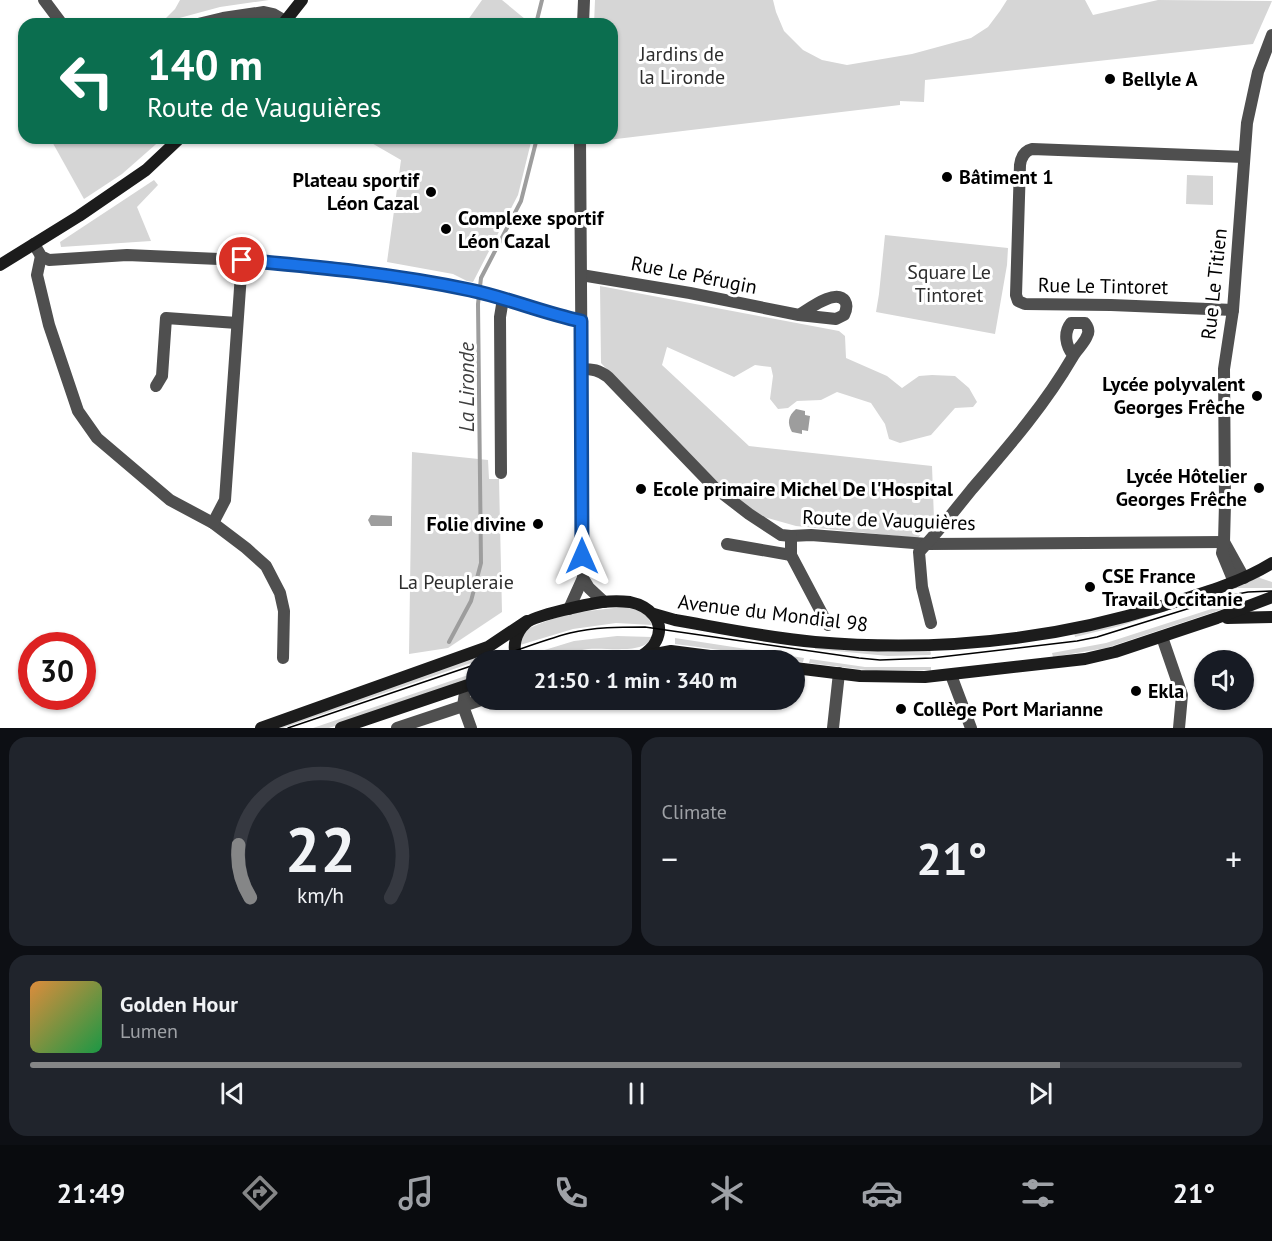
<!DOCTYPE html>
<html lang="en">
<head>
<meta charset="utf-8">
<style>
	body { margin:0; font-family:"PT Sans",sans-serif; background:#20242c; color:#f1f3f6; height:100vh; display:flex; flex-direction:column; font-size:22px; white-space:nowrap }
	* { box-sizing:border-box; margin:0 }
	p { font-size:20px; color:#9ea1a6 }
	.icon { flex:none; width:33px; height:33px; fill:none; stroke:currentColor; stroke-width:2; stroke-linecap:round; stroke-linejoin:round }
	.map { position:relative; height:728px; overflow:hidden }
	.details { display:flex; flex-direction:column; gap:9px; padding:9px; background:#0d0f14; flex:1 }
	.details>* { flex:none }
	.banner { position:absolute; left:18px; top:18px; width:600px; height:126px; border-radius:18px; box-shadow:0 2px 4px #0004; background:#0b6e4f; color:#fff; overflow:hidden }
	.tools { position:absolute; left:1194px; top:650px; display:grid; gap:12px }
	.tools a { display:grid; place-items:center; width:60px; height:60px; border-radius:50%; background:#171b24; box-shadow:0 2px 4px #0004; font-size:30px }
	.speed { position:absolute; left:18px; top:632px; display:flex; gap:12px; font-size:30px; font-weight:700; text-align:center }
	.speed>* { display:grid; place-content:center; width:78px; height:78px; border-radius:50%; background:#171b24; box-shadow:0 2px 4px #0004; line-height:1 }
	.speed .limit { border:9px solid #d22; background:#fff; color:#111 }
	.pin { position:absolute; display:grid; place-items:center; width:51px; height:51px; color:#fff; margin:-26px; border:3px solid #fff; border-radius:50%; box-shadow:0 2px 6px #0007 }
	.me { position:absolute; width:66px; margin:-33px; rotate:0deg; stroke-linejoin:round; filter:drop-shadow(0 0 4px #0008) }
	.turn { display:flex; align-items:center; gap:21px; height:126px; padding:0 30px; font-size:27px }
	.turn .icon { width:78px; height:78px; stroke-width:2.5 }
	.turn b { display:block; font-size:42px; line-height:51px }
	.big { font-size:45px; font-weight:700; line-height:1.1 }
	.details .card { flex:1; display:flex; flex-direction:column; justify-content:center; gap:9px; min-width:0; padding:0 21px; border-radius:18px; background:#20242c }
	.details .dial { align-items:center; gap:0 }
	.dial svg { height:156px; overflow:visible; fill:none; stroke:#363941; stroke-width:7; stroke-linecap:round; text-anchor:middle }
	.dial text { fill:#f1f3f6; stroke:none }
	.song { display:flex; align-items:center; gap:18px }
	.cover { width:72px; height:72px; border-radius:9px; background:linear-gradient(135deg,hsl(30 70% 55%),hsl(140 70% 35%)) }
	.played { height:6px; border-radius:3px; background:linear-gradient(90deg,#858687 85%,#363941 85%) }
	.keys { display:flex; justify-content:space-around; direction:ltr }
	.heat { display:flex; justify-content:space-between; align-items:center; font-size:33px; direction:ltr }
	.details .tiles { flex:1; display:grid; gap:9px; grid-template-columns:1fr 1fr }
	.card:last-child { grid-column:span 2 }
	.trip { position:absolute; left:466px; top:650px; width:339px; height:60px; border-radius:30px; background:#171b24; box-shadow:0 2px 4px #0004; font-weight:700; line-height:60px; text-align:center }
	.dock { display:flex; height:96px; justify-content:space-around; align-items:center; background:#090b0e; color:#9ea1a6 }
	.dock .icon { width:42px; height:42px }
	.dock .selected { color:#858687 }
	.dock b { font-size:27px; color:#f1f3f6 }
	.map>svg:first-child { display:block }
	.green { fill:#d6d6d6 }
	.water { fill:#9d9d9d }
	.lines { fill:none; stroke-linecap:round; stroke-linejoin:round }
	.stream { stroke:#9d9d9d; stroke-width:4 }
	.street { stroke:#4f4f4f; stroke-width:12 }
	.secondary { stroke:#1c1c1c; stroke-width:12 }
	.tram { stroke:#000; stroke-width:1.5 }
	.route-casing { stroke:#114b97; stroke-width:15 }
	.route { stroke:#1a73e8; stroke-width:10 }
	.poi-dot { fill:#000; stroke:#fff; stroke-width:2 }
	.labels { text-anchor:middle; dominant-baseline:central; stroke-width:6; stroke-linejoin:round; paint-order:stroke }
	.park-label { font-size:20px; fill:#2d2d2d; stroke:#fff }
	.poi-label { font-size:20px; font-weight:bold; fill:#000; stroke:#fff; text-anchor:start }
	.street-label { font-size:20px; fill:#000; stroke:#fff }
	.water-label { font-size:21px; font-style:italic; fill:#3e3e3e; stroke:#fff }
</style>
</head>
<body>
<div class="map">
<svg width="1272" height="728" viewBox="0 0 1272 728">
	<rect width="100%" height="100%" fill="#fff"/>
	<g class="green">
		<path d="M180 0H269L220 7 161 23 175 9Z"/>
		<path d="M482 0H502L525 19 526 24H465Z"/>
		<path d="M595 0H773L776 12 784 31 803 50 822 60 847 65 912 54 971 38 988 27 1000 11 1007 0H1085L1093 15 1158 0 1272 1 1253 44 925 80 924 102 900 101V105L591 142V138H612V24H594Z"/>
		<path d="M50 138H163L122 174 84 199Z"/>
		<path d="M363 138H532L518 195 473 282 467 281 453 274 387 262 401 160Z"/>
		<path d="M1187 175 1213 176V205L1186 204Z"/>
		<path d="M154 180 158 185 137 207 151 241 61 247 60 242Z"/>
		<path d="M885 235 1008 248 1007 265 995 334 876 312 879 294Z"/>
		<path d="M600 286 839 331 845 336 846 358 887 376 902 388 919 376 932 375 955 376 969 388 977 402 973 407 955 408 931 435 900 443 889 439 885 424 871 403 837 392 821 400 797 401 788 408 778 409 770 399 773 376 771 367 755 365 734 377 667 347 662 365 749 446 932 466 934 519 918 538 796 526 764 517 744 505 712 482 601 363Z"/>
		<path d="M412 452 488 460 489 479H499L502 612 448 648 409 654Z"/>
		<path d="M1258 574 1260 578 1272 582V588H1237L1120 626 1075 637 1074 632Z"/>
		<path d="M1253 599 1106 648 1053 657 1052 653 1106 643 1230 603Z"/>
		<path d="M632 606 645 612 652 625 616 623 573 629 520 645 521 638 527 629 544 622 570 613Z"/>
		<path d="M617 636 652 637C644 657 599 645 582 650 575 652 571 656 565 659 557 662 538 660 528 660L525 656 574 641Z"/>
		<path d="M675 638 804 658 803 662 795 661V660L675 644Z"/>
		<path d="M815 645 888 652 930 649 931 654 930 655 888 656 815 649Z"/>
		<path d="M487 652 489 657 477 660V661L283 728H268Z"/>
		<path d="M810 659 865 667H931V670H866L809 663Z"/>
		<path d="M477 672V678L329 728H313Z"/>
	</g>
	<g class="water">
		<path d="M796 409 805 411V415L810 416 808 431 802 430V434L792 432C787 423 788 416 796 409Z"/>
		<path d="M371 515 392 516V526H371L368 520Z"/>
	</g>
	<g class="lines">
		<g class="stream">
			<path d="M536 24 542 0"/>
			<path d="M449 642 471 601 481 563 478 304 481 278 521 201 537 138"/>
		</g>
		<g class="street">
			<path d="M44 0 62 24"/>
			<path d="M198 24 223 18 264 12 273 14 285 21"/>
			<path d="M583 24 584 0"/>
			<path d="M34 244 41 256 49 260 127 255 242 260 334 268 393 276 471 290 581 321"/>
			<path d="M41 256 37 275 49 325 78 411 97 438 170 500 213 523 246 548 266 566 280 593 284 611 283 658"/>
			<path d="M581 275 690 293 799 315 836 319 844 315C846 311 848 306 845 301 836 288 809 309 799 315"/>
			<path d="M1233 310 1111 305 1025 304 1018 301 1016 295 1020 165C1021 158 1024 151 1032 149L1244 157"/>
			<path d="M581 369C593 369 599 370 608 377L714 487 749 514 781 535 791 536 811 535 927 544 1224 542"/>
			<path d="M156 386 162 376 166 318 237 323"/>
			<path d="M501 473 500 317 503 299"/>
			<path d="M213 523 225 500 242 260"/>
			<path d="M791 536V555L828 625"/>
			<path d="M1224 542 1244 578"/>
			<path d="M727 544 791 555"/>
			<path d="M583 578 589 588 604 602"/>
			<path d="M1234 582 1222 553 1224 542 1225 503 1224 369 1233 310 1247 123 1258 72 1272 35"/>
			<path d="M569 609 583 578 580 138"/>
			<path d="M931 623 922 587 919 552C938 532 955 510 972 489 1008 447 1044 406 1072 358 1076 350 1084 344 1087 336 1090 331 1088 327 1085 323H1071C1063 333 1066 346 1073 355"/>
			<path d="M1162 637 1182 695 1179 728"/>
			<path d="M951 675 971 728"/>
			<path d="M397 728 463 706 465 693 469 685"/>
			<path d="M471 728 463 706 484 699"/>
			<path d="M833 728 839 673"/>
		</g>
		<g class="secondary">
			<path d="M283 24 302 0"/>
			<path d="M0 265 79 216 146 170 180 138"/>
			<path d="M654 614 675 620C721 628 769 638 815 642 932 652 1050 641 1162 606 1199 594 1238 584 1272 563"/>
			<path d="M1227 618 1272 617"/>
			<path d="M518 660C511 647 516 632 526 623 535 615 589 604 602 602 611 601 622 601 630 602 649 606 666 621 656 641 653 648 646 653 640 657"/>
			<path d="M602 660 640 657 671 651 741 660"/>
			<path d="M795 668 860 676 925 677 1085 659 1115 652 1217 618 1272 597"/>
			<path d="M261 728 488 647 527 621"/>
			<path d="M341 728 477 682"/>
		</g>
		<g class="tram">
			<path d="M489 660C516 651 543 640 570 633 594 627 620 627 645 627L859 658 880 660 932 658 1077 641 1097 637 1232 595 1248 592 1272 591"/>
			<path d="M288 728 477 664"/>
		</g>
	</g>
	<g class="lines">
		<defs>
			<path id="route" d="M242 260C319 267 395 274 470 290 508 298 543 313 581 321L582 556"/>
		</defs>
		<use href="#route" class="route-casing"/>
		<use href="#route" class="route"/>
	</g>
	<g class="poi-dot">
		<circle cx="1110" cy="79" r="6"/>
		<circle cx="947" cy="177" r="6"/>
		<circle cx="431" cy="192" r="6"/>
		<circle cx="446" cy="229" r="6"/>
		<circle cx="1257" cy="396" r="6"/>
		<circle cx="1259" cy="488" r="6"/>
		<circle cx="641" cy="489" r="6"/>
		<circle cx="538" cy="524" r="6"/>
		<circle cx="1090" cy="587" r="6"/>
		<circle cx="1136" cy="691" r="6"/>
		<circle cx="901" cy="709" r="6"/>
	</g>
	<g class="labels">
		<g class="park-label">
			<text x="682" y="54">Jardins de<tspan x="682" dy="23">la Lironde</tspan></text>
			<text x="949" y="272">Square Le<tspan x="949" dy="23">Tintoret</tspan></text>
			<text x="456" y="582">La Peupleraie</text>
		</g>
		<g class="poi-label">
			<text x="1122" y="79">Bellyle A</text>
			<text x="959" y="177">Bâtiment 1</text>
			<text x="419" y="180" text-anchor="end">Plateau sportif<tspan x="419" dy="23">Léon Cazal</tspan></text>
			<text x="458" y="218">Complexe sportif<tspan x="458" dy="23">Léon Cazal</tspan></text>
			<text x="1245" y="384" text-anchor="end">Lycée polyvalent<tspan x="1245" dy="23">Georges Frêche</tspan></text>
			<text x="1247" y="476" text-anchor="end">Lycée Hôtelier<tspan x="1247" dy="23">Georges Frêche</tspan></text>
			<text x="653" y="489">Ecole primaire Michel De l'Hospital</text>
			<text x="526" y="524" text-anchor="end">Folie divine</text>
			<text x="1102" y="576">CSE France<tspan x="1102" dy="23">Travail Occitanie</tspan></text>
			<text x="1148" y="691">Ekla</text>
			<text x="913" y="709">Collège Port Marianne</text>
		</g>
		<g class="street-label">
			<text transform="translate(694 275) rotate(11)">Rue Le Pérugin</text>
			<text transform="translate(1214 284) rotate(-84)">Rue Le Titien</text>
			<text transform="translate(1103 286) rotate(1)">Rue Le Tintoret</text>
			<text transform="translate(889 520) rotate(2)">Route de Vauguières</text>
			<text transform="translate(773 613) rotate(7)">Avenue du Mondial 98</text>
		</g>
		<g class="water-label">
			<text transform="translate(466 387) rotate(-90)">La Lironde</text>
		</g>
	</g>
</svg>
<div class="tools">
<a><svg class="icon" aria-label="sound" viewBox="0 0 24 24"><path d="M4 9h4l5-4v14l-5-4H4zM17 9q2 3 0 6"/></svg></a>
</div>
<div class="speed"><div class="limit">30</div></div>
<div class="pin" style="left:242px;top:260px;background:#d93025"><svg class="icon" aria-label="arrive" viewBox="0 0 24 24"><path d="M6 21V4h12l-3 4 3 4H6"/></svg></div>
<svg class="me" style="left:582px;top:556px" viewBox="-20 -20 40 40"><path d="M0-17L14 15 0 8-14 15z" fill="#1a73e8" stroke="#fff" stroke-width="4"/></svg>
<div class="trip">21:50 · 1 min · 340 m</div>
<div class="banner">
<div class="turn"><svg class="icon" aria-label="left" viewBox="0 0 24 24"><path d="M17 20v-9H6M10 6l-5 5 5 5"/></svg><div><b>140 m</b>Route de Vauguières</div></div>
</div>
</div>
<section class="details">
<div class="tiles">
<div class="card dial"><svg viewBox="0 0 100 80">
<path d="M14 69A42 42 0 1 1 86 69"/>
<path d="M14 69A42 42 0 0 1 8 42" stroke="#858687"/>
<text x="50" y="56" font-size="32" font-weight="700">22</text>
<text x="50" y="72" font-size="11">km/h</text>
</svg></div>
<div class="card"><p>Climate</p>
<div class="heat"><a>−</a><b class="big">21°</b><a>+</a></div>
</div>
<div class="card">
<div class="song"><i class="cover"></i><div><b>Golden Hour</b><p>Lumen</p></div></div>
<div class="played"></div>
<div class="keys"><svg class="icon" aria-label="previous" viewBox="0 0 24 24"><path d="M18 5L8 12l10 7zM5 5v14"/></svg><svg class="icon" aria-label="pause" viewBox="0 0 24 24"><path d="M8 5v14M16 5v14"/></svg><svg class="icon" aria-label="next" viewBox="0 0 24 24"><path d="M6 5l10 7-10 7zM19 5v14"/></svg></div>
</div>
</div>
</section>
<nav class="dock">
<b>21:49</b>
<svg class="icon selected" aria-label="directions" viewBox="0 0 24 24"><path d="M12 3l9 9-9 9-9-9zM9 14v-3h6M13 9l2 2-2 2"/></svg>
<svg class="icon" aria-label="music" viewBox="0 0 24 24"><path d="M9 18V5l10-2v13"/><circle cx="6" cy="18" r="3"/><circle cx="16" cy="16" r="3"/></svg>
<svg class="icon" aria-label="phone" viewBox="0 0 24 24"><path d="M5 4h4l2 5-3 2q2 4 5 5l2-3 5 2v4C11 20 4 13 5 4z"/></svg>
<svg class="icon" aria-label="climate" viewBox="0 0 24 24"><path d="M12 3v18M4 7l16 10M4 17L20 7"/></svg>
<svg class="icon" aria-label="car" viewBox="0 0 24 24"><path d="M5 17H2v-5l4-1 3-4h7l3 4 3 1v5h-3M9 17h6M6 11h13"/><circle cx="7" cy="17" r="2"/><circle cx="17" cy="17" r="2"/></svg>
<svg class="icon" aria-label="filters" viewBox="0 0 24 24"><path d="M4 7h16M4 17h16"/><circle cx="9" cy="7" r="2"/><circle cx="15" cy="17" r="2"/></svg>
<b>21°</b>
</nav>
</body>
</html>
